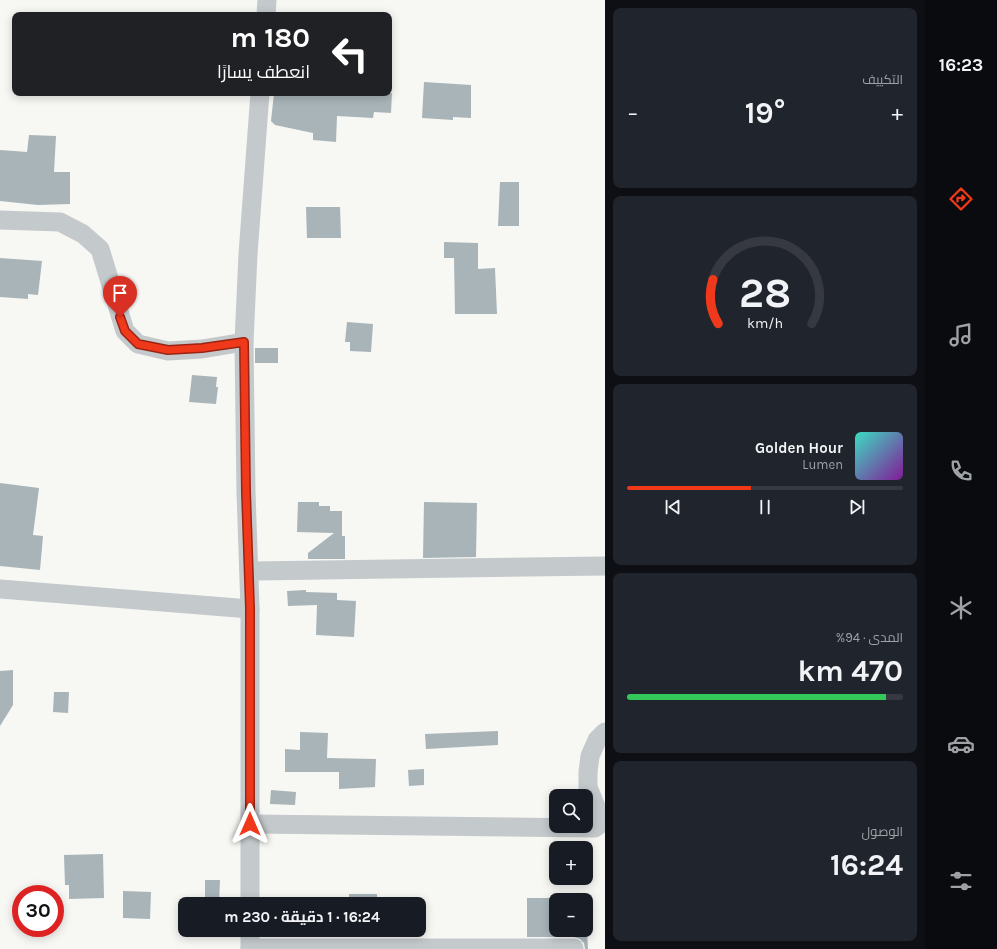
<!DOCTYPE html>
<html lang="ar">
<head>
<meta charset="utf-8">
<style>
	body { margin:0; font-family:Karla,Cairo,sans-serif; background:#20242c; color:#f1f3f6; direction:rtl; height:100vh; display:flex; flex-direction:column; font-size:15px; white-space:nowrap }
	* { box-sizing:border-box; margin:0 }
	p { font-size:13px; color:#9ea1a6 }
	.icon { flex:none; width:22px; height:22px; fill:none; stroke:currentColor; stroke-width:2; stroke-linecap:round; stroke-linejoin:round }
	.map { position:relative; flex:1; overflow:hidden; direction:ltr }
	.details { display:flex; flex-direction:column; gap:8px; padding:8px; background:#0d0f14; width:320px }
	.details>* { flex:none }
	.top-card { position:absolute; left:12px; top:12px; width:380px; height:84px; border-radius:8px; box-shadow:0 2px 10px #0003; direction:rtl; background:#202124; color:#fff; overflow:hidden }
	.buttons { position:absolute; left:549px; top:789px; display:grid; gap:8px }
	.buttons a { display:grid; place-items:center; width:44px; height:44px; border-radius:8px; background:#171b24; box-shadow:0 2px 10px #0003; font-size:20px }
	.speed { position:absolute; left:12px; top:885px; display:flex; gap:8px; font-size:20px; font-weight:700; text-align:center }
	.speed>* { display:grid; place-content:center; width:52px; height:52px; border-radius:50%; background:#171b24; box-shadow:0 2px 10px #0003; line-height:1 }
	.speed .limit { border:6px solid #d22; background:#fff; color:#111 }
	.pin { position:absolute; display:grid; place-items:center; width:34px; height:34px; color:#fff; margin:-41px -17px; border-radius:50% 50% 50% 0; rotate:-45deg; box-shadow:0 0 4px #0007 }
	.pin .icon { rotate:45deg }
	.me { position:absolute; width:44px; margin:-22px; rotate:0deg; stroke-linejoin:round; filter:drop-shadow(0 0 3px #0008) }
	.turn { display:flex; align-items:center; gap:14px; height:84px; padding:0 16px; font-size:18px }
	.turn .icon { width:52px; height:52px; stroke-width:2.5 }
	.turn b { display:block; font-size:28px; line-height:34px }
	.big { font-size:30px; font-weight:700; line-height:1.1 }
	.details .tile { flex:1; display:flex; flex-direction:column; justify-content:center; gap:6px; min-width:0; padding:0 14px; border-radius:8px; background:#20242c }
	.details .dial { align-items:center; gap:0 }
	.dial svg { height:104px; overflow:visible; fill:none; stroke:#363941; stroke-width:7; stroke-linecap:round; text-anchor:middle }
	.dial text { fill:#f1f3f6; stroke:none }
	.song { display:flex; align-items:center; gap:12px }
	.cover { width:48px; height:48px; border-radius:6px; background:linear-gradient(135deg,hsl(170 70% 55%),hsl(290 70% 35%)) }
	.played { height:4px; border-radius:2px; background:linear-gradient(90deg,#f0381b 45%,#363941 45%) }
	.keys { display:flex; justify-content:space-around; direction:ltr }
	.heat { display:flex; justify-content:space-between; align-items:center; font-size:22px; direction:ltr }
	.charge { height:6px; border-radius:3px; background:linear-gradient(90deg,#34c759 94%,#363941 0) }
	.trip { position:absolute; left:178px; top:897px; width:248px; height:40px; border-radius:8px; background:#171b24; box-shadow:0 2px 10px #0003; font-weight:700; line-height:40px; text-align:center; direction:rtl }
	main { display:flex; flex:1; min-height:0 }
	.dock { display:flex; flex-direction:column; width:72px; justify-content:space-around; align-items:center; background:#090b0e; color:#9ea1a6 }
	.dock .icon { width:28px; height:28px }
	.dock .active { color:#f0381b }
	.dock b { font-size:18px; color:#f1f3f6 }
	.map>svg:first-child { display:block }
	.building { fill:#a8b4b8 }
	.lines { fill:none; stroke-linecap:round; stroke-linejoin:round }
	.street { stroke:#c4c9cc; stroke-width:19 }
	.route-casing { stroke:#9c2412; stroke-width:10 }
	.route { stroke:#f0381b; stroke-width:7 }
</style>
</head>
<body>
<main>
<nav class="dock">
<b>16:23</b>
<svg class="icon active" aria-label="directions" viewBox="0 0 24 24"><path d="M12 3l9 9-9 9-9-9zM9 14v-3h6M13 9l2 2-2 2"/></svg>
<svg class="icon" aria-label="music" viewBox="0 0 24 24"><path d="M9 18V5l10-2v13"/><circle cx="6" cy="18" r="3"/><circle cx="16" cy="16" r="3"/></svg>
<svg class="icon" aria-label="phone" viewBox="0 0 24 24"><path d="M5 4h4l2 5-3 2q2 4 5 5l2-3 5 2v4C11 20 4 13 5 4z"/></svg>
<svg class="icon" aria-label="climate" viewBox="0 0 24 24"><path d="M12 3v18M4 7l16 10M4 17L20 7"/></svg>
<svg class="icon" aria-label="car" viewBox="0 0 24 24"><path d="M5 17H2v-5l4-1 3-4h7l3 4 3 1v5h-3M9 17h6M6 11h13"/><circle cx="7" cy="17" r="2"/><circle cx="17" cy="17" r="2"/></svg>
<svg class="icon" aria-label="filters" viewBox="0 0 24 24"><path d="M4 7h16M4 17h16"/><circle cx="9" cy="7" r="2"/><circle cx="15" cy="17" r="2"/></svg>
</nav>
<section class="details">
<div class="tile"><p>التكييف</p>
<div class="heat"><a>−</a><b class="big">19°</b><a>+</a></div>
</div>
<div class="tile dial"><svg viewBox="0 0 100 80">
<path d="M14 69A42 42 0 1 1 86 69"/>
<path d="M14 69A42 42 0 0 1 10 35" stroke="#f0381b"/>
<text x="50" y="56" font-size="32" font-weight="700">28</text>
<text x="50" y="72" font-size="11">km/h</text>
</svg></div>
<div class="tile">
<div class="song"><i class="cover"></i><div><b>Golden Hour</b><p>Lumen</p></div></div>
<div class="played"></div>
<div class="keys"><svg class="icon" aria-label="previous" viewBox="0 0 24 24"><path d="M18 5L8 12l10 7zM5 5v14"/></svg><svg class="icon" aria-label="pause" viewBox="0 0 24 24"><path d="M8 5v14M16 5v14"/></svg><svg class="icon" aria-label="next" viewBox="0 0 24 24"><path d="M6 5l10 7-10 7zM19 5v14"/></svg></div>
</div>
<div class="tile"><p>المدى · 94%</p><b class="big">470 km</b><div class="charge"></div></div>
<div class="tile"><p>الوصول</p><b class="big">16:24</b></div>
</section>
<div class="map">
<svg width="605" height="949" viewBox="0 0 605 949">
	<rect width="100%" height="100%" fill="#f7f7f4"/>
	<g class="building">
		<path d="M424 82 471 85V118L453 117V120L422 118Z"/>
		<path d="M274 93H392L391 113 374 112 373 118 337 116 336 142 313 140V133L275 125 271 121Z"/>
		<path d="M29 135 56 136 54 172H70V204L38 205 0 201V150L27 152Z"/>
		<path d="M500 182H519V226H498Z"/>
		<path d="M306 207H340L341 238H307Z"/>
		<path d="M444 242 478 243V269L495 268 497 314H455L454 258H444Z"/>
		<path d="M0 258 42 261 38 295 28 294V299L0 297Z"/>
		<path d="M347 322 373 324 371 352 350 351V342H345Z"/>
		<rect x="255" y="348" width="23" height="15"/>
		<path d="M192 375 217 377 216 387H218L216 404 189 402Z"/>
		<path d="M0 483 39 488 33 535 43 536 40 570 0 566Z"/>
		<path d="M298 502H319V506H330V511H342V536H345V559H308V553L334 533 297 532Z"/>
		<path d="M424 502 477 503 476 557 423 558Z"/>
		<path d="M306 590V592L337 593V600L356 601 354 637 316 635 317 605 288 606 287 591Z"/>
		<path d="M13 670V705L0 726V671Z"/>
		<path d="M54 692H69L68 713 53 712Z"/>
		<path d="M498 731V745L426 749 425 734Z"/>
		<path d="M300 732 328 733 327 758 376 759 375 787 339 789V772H285V749L300 750Z"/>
		<path d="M424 769V785L409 786 408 770Z"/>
		<path d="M271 790 296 792 295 805 270 804Z"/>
		<path d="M103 854 104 898 69 899V885H65L64 855Z"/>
		<path d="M205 880H220L219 904H205Z"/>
		<path d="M123 891 151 892 150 919 123 918Z"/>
		<rect x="349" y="894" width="28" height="10"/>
		<path d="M527 898H556V930H587L588 949H585L584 943 580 939 574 937H527Z"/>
		<path d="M349 930H377V933H373V937H349Z"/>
	</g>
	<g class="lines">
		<g class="street">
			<path d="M266 15 267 0"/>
			<path d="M0 220 60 222 83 234 100 249 125 331 138 344 168 351 202 349 244 342"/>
			<path d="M249 571 605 566"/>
			<path d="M0 589 250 609"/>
			<path d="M250 824 595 828 599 825 601 819 588 787V772L590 756 597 740 605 732"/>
			<path d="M250 904V609L246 492 244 342 248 254 260 93"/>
			<path d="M250 930V949"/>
			<path d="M250 948H574"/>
		</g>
	</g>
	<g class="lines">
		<defs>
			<path id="route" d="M120 317 125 331 138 344 168 350 202 348 244 342 246 492 250 608V824"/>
		</defs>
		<use href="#route" class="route-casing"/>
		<use href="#route" class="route"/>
	</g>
</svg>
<div class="buttons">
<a><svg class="icon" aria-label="search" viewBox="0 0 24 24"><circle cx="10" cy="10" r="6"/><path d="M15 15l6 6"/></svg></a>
<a>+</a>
<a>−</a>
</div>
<div class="speed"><div class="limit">30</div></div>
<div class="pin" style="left:120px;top:317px;background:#d93025"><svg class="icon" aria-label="arrive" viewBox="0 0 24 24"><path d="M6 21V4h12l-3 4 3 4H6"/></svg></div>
<svg class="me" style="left:250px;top:824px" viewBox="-20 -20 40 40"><path d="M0-17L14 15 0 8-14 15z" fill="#f0381b" stroke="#fff" stroke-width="4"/></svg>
<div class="trip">16:24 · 1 دقيقة · 230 m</div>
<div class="top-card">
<div class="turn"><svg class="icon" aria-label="left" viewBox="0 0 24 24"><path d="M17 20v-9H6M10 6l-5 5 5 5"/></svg><div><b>180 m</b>انعطف يسارًا</div></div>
</div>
</div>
</main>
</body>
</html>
